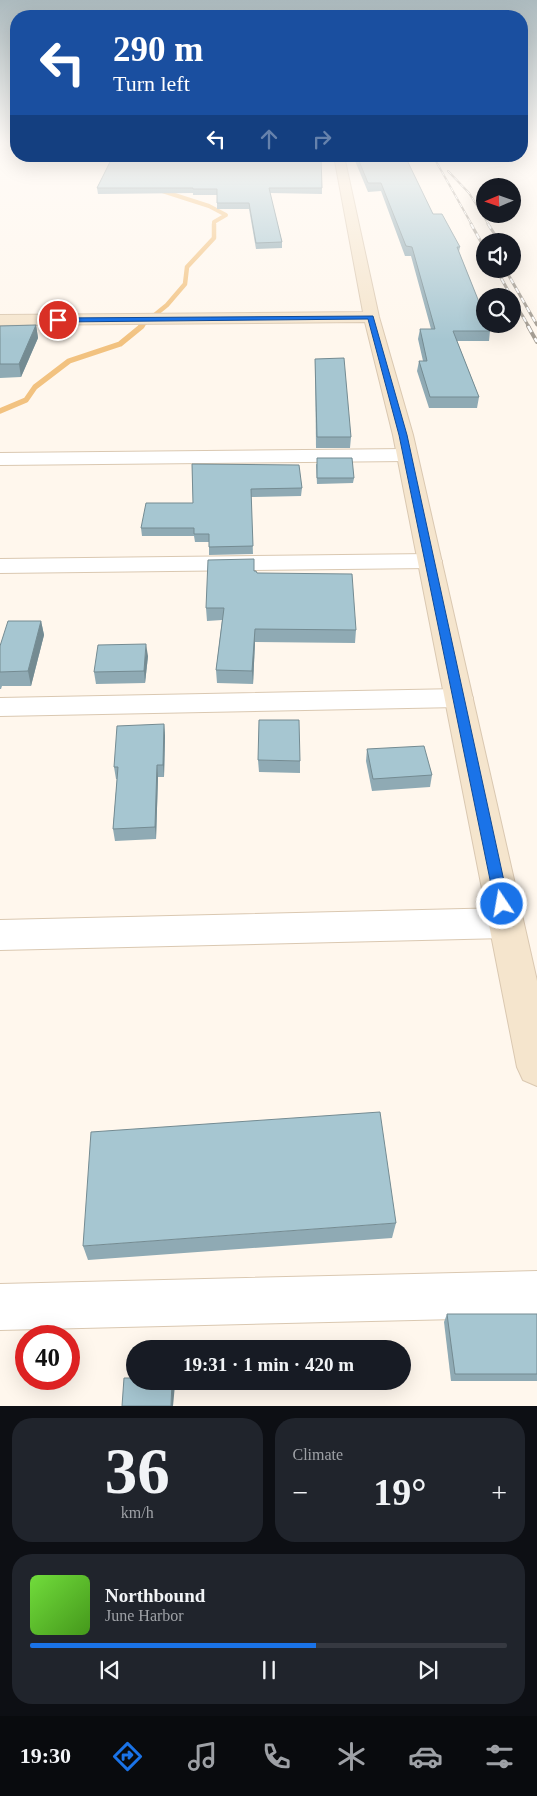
<!DOCTYPE html>
<html lang="en">
<head>
<meta charset="utf-8">
<style>
	body { margin:0; font-family:"Times New Roman",serif; background:#20242c; color:#f1f3f6; height:100vh; display:flex; flex-direction:column; font-size:19px; white-space:nowrap }
	* { box-sizing:border-box; margin:0 }
	p { font-size:16px; color:#9ea1a6 }
	.icon { flex:none; width:28px; height:28px; fill:none; stroke:currentColor; stroke-width:2; stroke-linecap:round; stroke-linejoin:round }
	.map { position:relative; height:1406px; overflow:hidden }
	.details { display:flex; flex-direction:column; gap:12px; padding:12px; background:#0d0f14; flex:1 }
	.details>* { flex:none }
	.guide { position:absolute; left:10px; top:10px; width:518px; height:152px; border-radius:20px; box-shadow:0 5px 20px #0002; background:#1a4fa0; color:#fff; overflow:hidden }
	.needle { width:32px; rotate:268deg }
	.controls { position:absolute; left:476px; top:178px; display:grid; gap:10px }
	.controls a { display:grid; place-items:center; width:45px; height:45px; border-radius:50%; background:#171b24; box-shadow:0 5px 20px #0002; font-size:25px }
	.speed { position:absolute; left:15px; top:1325px; display:flex; gap:10px; font-size:25px; font-weight:700; text-align:center }
	.speed>* { display:grid; place-content:center; width:65px; height:65px; border-radius:50%; background:#171b24; box-shadow:0 5px 20px #0002; line-height:1 }
	.speed .limit { border:8px solid #d22; background:#fff; color:#111 }
	.pin { position:absolute; display:grid; place-items:center; width:42px; height:42px; color:#fff; margin:-21px; border:2px solid #fff; border-radius:50%; box-shadow:0 1px 5px #0007 }
	.me { position:absolute; width:55px; margin:-28px; rotate:348deg; stroke-linejoin:round; filter:drop-shadow(0 0 4px #0008) }
	.turn { display:flex; align-items:center; gap:18px; height:105px; padding:0 20px; font-size:22px }
	.turn .icon { width:65px; height:65px; stroke-width:2.5 }
	.turn b { display:block; font-size:35px; line-height:42px }
	.lanes { display:flex; align-items:center; height:48px; padding:0 20px; background:#0003; justify-content:center; gap:25px; direction:ltr }
	.lanes .off { opacity:.35 }
	.big { font-size:38px; font-weight:700; line-height:1.1 }
	.details .tile { flex:1; display:flex; flex-direction:column; justify-content:center; gap:8px; min-width:0; padding:0 18px; border-radius:20px; background:#20242c }
	.details .dial { align-items:center; gap:0 }
	.dial b { font-size:65px; line-height:1 }
	.song { display:flex; align-items:center; gap:15px }
	.cover { width:60px; height:60px; border-radius:8px; background:linear-gradient(135deg,hsl(100 70% 55%),hsl(100 70% 35%)) }
	.played { height:5px; border-radius:2px; background:linear-gradient(90deg,#1a73e8 60%,#363941 60%) }
	.keys { display:flex; justify-content:space-around; direction:ltr }
	.heat { display:flex; justify-content:space-between; align-items:center; font-size:28px; direction:ltr }
	.details .tiles { flex:1; display:grid; gap:12px; grid-template-columns:1fr 1fr }
	.tile:last-child { grid-column:span 2 }
	.trip { position:absolute; left:126px; top:1340px; width:285px; height:50px; border-radius:25px; background:#171b24; box-shadow:0 5px 20px #0002; font-weight:700; line-height:50px; text-align:center }
	.tab-bar { display:flex; height:80px; justify-content:space-around; align-items:center; background:#090b0e; color:#9ea1a6 }
	.tab-bar .icon { width:35px; height:35px }
	.tab-bar .on { color:#1a73e8 }
	.tab-bar b { font-size:22px; color:#f1f3f6 }
	.map>svg:first-child { display:block }
	.lines { fill:none; stroke-linecap:round; stroke-linejoin:round }
	.stream-far2 { stroke:#f2c280; stroke-width:4 }
	.stream-far1 { stroke:#f2c280; stroke-width:4.5 }
	.stream { stroke:#f2c280; stroke-width:5.5 }
	.street-casing { stroke:#dac8b1; stroke-width:2 }
	.secondary-casing { stroke:#dac8b1; stroke-width:2 }
	.street { fill:#fff; fill-rule:evenodd }
	.secondary { fill:#f5e5cd; fill-rule:evenodd }
	.rail-far2-casing { stroke:#a29b91; stroke-width:2 }
	.rail-far1-casing { stroke:#a29b91; stroke-width:3 }
	.rail-casing { stroke:#a29b91; stroke-width:4 }
	.rail-far2 { stroke:#fff; stroke-width:1; stroke-dasharray:4.5; stroke-linecap:butt }
	.rail-far1 { stroke:#fff; stroke-width:2; stroke-dasharray:5.5; stroke-linecap:butt }
	.rail { stroke:#fff; stroke-width:2.5; stroke-dasharray:7; stroke-linecap:butt }
	.wall { fill:#8faab4 }
	.shaded-wall { fill:#748b92 }
	.building { fill:#a6c6d1; stroke:#748b92 }
	.route { fill:#1a73e8; stroke:#114b97 }
</style>
</head>
<body>
<div class="map">
<svg width="537" height="1406" viewBox="0 0 537 1406">
	<rect width="100%" height="100%" fill="#fff7ed"/>
	<g class="lines">
		<path class="stream-far2" d="M156 189 209 206 226 215 214 222V225"/>
		<path class="stream-far1" d="M140 327 167 305 185 284 187 267 214 238V224"/>
		<path class="stream" d="M0 411 26 400 35 387 69 361 120 344 142 326"/>
		<defs>
			<g id="street">
				<path d="M407 449 414 451 417 455 414 459 407 461 0 465V453Z"/>
				<path d="M430 554 438 556 442 561 438 566 430 568 0 573V559Z"/>
				<path d="M459 689 469 691 473 698 469 705 459 707 0 716V698Z"/>
				<path d="M506 908 518 913 523 923 518 933 506 938 0 950V920Z"/>
				<path d="M537 1271V1317L0 1330V1284Z"/>
			</g>
			<path id="secondary" d="M334 156H344L379 317 413 435 537 981V1086L523 1080 517 1067 393 435 365 322 0 325V315L363 312Z"/>
		</defs>
		<use href="#street" class="street-casing"/>
		<use href="#secondary" class="secondary-casing"/>
		<use href="#street" class="street"/>
		<use href="#secondary" class="secondary"/>
		<defs>
			<g id="rail-far2">
				<path d="M433 156 472 225"/>
				<path d="M448 171 469 193 489 225"/>
			</g>
			<g id="rail-far1">
				<path d="M471 224 485 249"/>
				<path d="M488 224 499 241"/>
				<path d="M496 269 511 296"/>
				<path d="M505 269 537 325"/>
				<path d="M512 298 529 327"/>
			</g>
			<path id="rail" d="M528 326 537 342"/>
		</defs>
		<use href="#rail-far2" class="rail-far2-casing"/>
		<use href="#rail-far1" class="rail-far1-casing"/>
		<use href="#rail" class="rail-casing"/>
		<use href="#rail-far2" class="rail-far2"/>
		<use href="#rail-far1" class="rail-far1"/>
		<use href="#rail" class="rail"/>
	</g>
	<g class="wall">
		<path d="M24 156H108L24 157Z"/>
		<path d="M113 156 322 188V194L270 193 282 242V248L256 249 249 209H217V195H193V193L98 194 97 188Z"/>
		<path d="M353 156H405L433 214 460 247 459 252 490 331 489 341H457L479 397 477 408H429L417 371 419 361H423L418 339 420 329H431L411 256H405L381 191 368 192Z"/>
		<path d="M36 325 38 338 21 377 0 378V326Z"/>
		<path d="M315 359 351 437 350 448H316Z"/>
		<path d="M192 464 302 488 301 496 251 497 253 554 209 555V542H195L194 536H142L141 528 193 503Z"/>
		<path d="M316 464 354 478 353 483 317 484Z"/>
		<path d="M254 571 356 630 355 643 255 642 253 684 217 683 216 670 222 620 207 621 206 608Z"/>
		<path d="M41 621 44 635 31 686H2L1 689H0V646Z"/>
		<path d="M148 656 145 683 96 684 94 672Z"/>
		<path d="M164 724 165 736 164 777H158L156 839 115 841 113 829 117 779H116L114 767Z"/>
		<path d="M367 749 432 775 430 787 372 791 366 761Z"/>
		<path d="M258 760 300 761V773L259 772Z"/>
		<path d="M396 1223 392 1238 88 1260 83 1246Z"/>
		<path d="M447 1314H537V1381H451L444 1322Z"/>
	</g>
	<g class="shaded-wall">
		<path d="M36 325 38 338 21 377 19 364Z"/>
		<path d="M41 621 44 635 31 686 28 671Z"/>
		<path d="M255 629V642L253 684 252 671Z"/>
		<path d="M146 644 148 656 145 683 144 671Z"/>
		<path d="M164 724 165 736 164 777 163 765Z"/>
		<path d="M157 765 158 777 156 839 155 827Z"/>
		<path d="M172 1381H174L175 1385 173 1406H171Z"/>
	</g>
	<g class="building">
		<path d="M113 156H321L322 188H269L282 242 256 243 249 203H217V189H193V188H97Z"/>
		<path d="M357 156H405L433 214H442L460 247H457L485 317V324H488L490 331H453L479 397H430L419 361H427L420 329H435L412 247 406 246 381 183H368Z"/>
		<path d="M36 325 19 364H0V326Z"/>
		<path d="M344 358 351 437H317L315 359Z"/>
		<path d="M317 458H352L354 478H317Z"/>
		<path d="M192 464 299 465 302 488 251 489 253 546 209 547V534H194V528H141L146 503H193Z"/>
		<path d="M254 559V571H256L257 573 352 574 356 630 255 629 252 671 216 670 224 608H206L208 560Z"/>
		<path d="M8 621H41L28 671 0 672V646Z"/>
		<path d="M146 644 144 671 94 672 98 645Z"/>
		<path d="M259 720H299L300 761 258 760Z"/>
		<path d="M164 724 163 765H157L155 827 113 829 118 767H114L117 726Z"/>
		<path d="M424 746 432 775 373 779 367 749Z"/>
		<path d="M380 1112 396 1223 83 1246 91 1132Z"/>
		<path d="M447 1314H537V1374H455Z"/>
		<path d="M124 1378H135V1381H172L171 1406H122Z"/>
	</g>
	<linearGradient id="sky" x2="0" y2="1"><stop stop-color="#acbabe"/><stop offset="0.42" stop-color="#fffbf7"/><stop offset="1" stop-color="#fffbf7" stop-opacity="0"/></linearGradient>
	<rect width="537" height="340" fill="url(#sky)"/>
	<path class="route" d="M373 316 407 435 509 904 507 908 502 910 497 908 495 904 399 435 368 319 58 322 55 320 58 318Z"/>
</svg>
<div class="controls">
<a><svg class="needle" viewBox="-14 -14 28 28"><path d="M0-13l5 13h-10z" fill="#e53935"/><path d="M0 13l5-13h-10z" fill="#9ea1a6"/></svg></a>
<a><svg class="icon" aria-label="sound" viewBox="0 0 24 24"><path d="M4 9h4l5-4v14l-5-4H4zM17 9q2 3 0 6"/></svg></a>
<a><svg class="icon" aria-label="search" viewBox="0 0 24 24"><circle cx="10" cy="10" r="6"/><path d="M15 15l6 6"/></svg></a>
</div>
<div class="speed"><div class="limit">40</div></div>
<div class="pin" style="left:58px;top:320px;background:#d93025"><svg class="icon" aria-label="arrive" viewBox="0 0 24 24"><path d="M6 21V4h12l-3 4 3 4H6"/></svg></div>
<svg class="me" style="left:502px;top:904px" viewBox="-20 -20 40 40"><circle r="17" fill="#1a73e8" stroke="#fff" stroke-width="3"/><path d="M0-11L8 9 0 5-8 9z" fill="#fff"/></svg>
<div class="trip">19:31 · 1 min · 420 m</div>
<div class="guide">
<div class="turn"><svg class="icon" aria-label="left" viewBox="0 0 24 24"><path d="M17 20v-9H6M10 6l-5 5 5 5"/></svg><div><b>290 m</b>Turn left</div></div>
<div class="lanes"><svg class="icon" aria-label="left" viewBox="0 0 24 24"><path d="M17 20v-9H6M10 6l-5 5 5 5"/></svg><svg class="icon off" aria-label="ahead" viewBox="0 0 24 24"><path d="M12 20V5M6 11l6-6 6 6"/></svg><svg class="icon off" aria-label="right" viewBox="0 0 24 24"><path d="M7 20v-9h11M14 6l5 5-5 5"/></svg></div>
</div>
</div>
<section class="details">
<div class="tiles">
<div class="tile dial"><b>36</b><p>km/h</p></div>
<div class="tile"><p>Climate</p>
<div class="heat"><a>−</a><b class="big">19°</b><a>+</a></div>
</div>
<div class="tile">
<div class="song"><i class="cover"></i><div><b>Northbound</b><p>June Harbor</p></div></div>
<div class="played"></div>
<div class="keys"><svg class="icon" aria-label="previous" viewBox="0 0 24 24"><path d="M18 5L8 12l10 7zM5 5v14"/></svg><svg class="icon" aria-label="pause" viewBox="0 0 24 24"><path d="M8 5v14M16 5v14"/></svg><svg class="icon" aria-label="next" viewBox="0 0 24 24"><path d="M6 5l10 7-10 7zM19 5v14"/></svg></div>
</div>
</div>
</section>
<nav class="tab-bar">
<b>19:30</b>
<svg class="icon on" aria-label="directions" viewBox="0 0 24 24"><path d="M12 3l9 9-9 9-9-9zM9 14v-3h6M13 9l2 2-2 2"/></svg>
<svg class="icon" aria-label="music" viewBox="0 0 24 24"><path d="M9 18V5l10-2v13"/><circle cx="6" cy="18" r="3"/><circle cx="16" cy="16" r="3"/></svg>
<svg class="icon" aria-label="phone" viewBox="0 0 24 24"><path d="M5 4h4l2 5-3 2q2 4 5 5l2-3 5 2v4C11 20 4 13 5 4z"/></svg>
<svg class="icon" aria-label="climate" viewBox="0 0 24 24"><path d="M12 3v18M4 7l16 10M4 17L20 7"/></svg>
<svg class="icon" aria-label="car" viewBox="0 0 24 24"><path d="M5 17H2v-5l4-1 3-4h7l3 4 3 1v5h-3M9 17h6M6 11h13"/><circle cx="7" cy="17" r="2"/><circle cx="17" cy="17" r="2"/></svg>
<svg class="icon" aria-label="filters" viewBox="0 0 24 24"><path d="M4 7h16M4 17h16"/><circle cx="9" cy="7" r="2"/><circle cx="15" cy="17" r="2"/></svg>
</nav>
</body>
</html>
